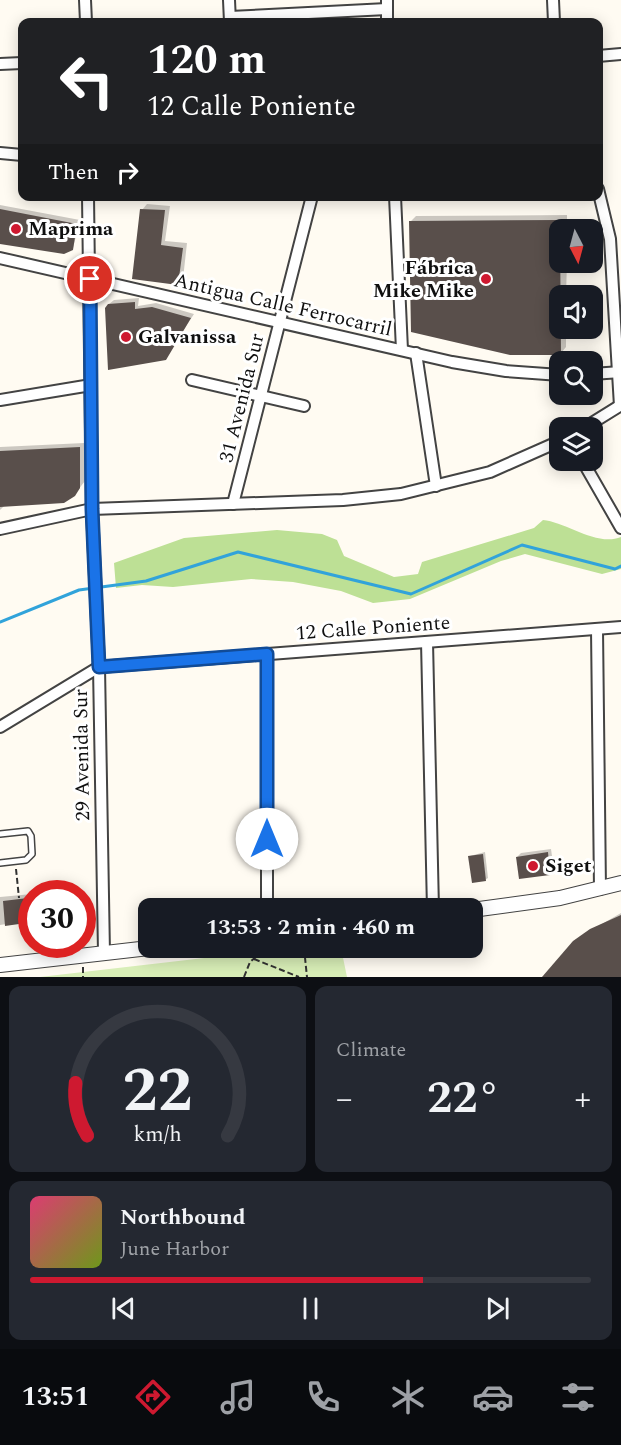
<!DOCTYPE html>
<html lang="en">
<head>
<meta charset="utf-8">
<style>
	body { margin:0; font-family:Spectral,serif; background:#242831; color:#f1f3f6; height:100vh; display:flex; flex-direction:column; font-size:22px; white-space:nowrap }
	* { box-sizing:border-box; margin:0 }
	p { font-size:20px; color:#9ea1a6 }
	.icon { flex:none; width:33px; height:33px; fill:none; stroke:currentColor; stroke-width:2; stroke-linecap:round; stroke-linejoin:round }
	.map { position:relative; height:977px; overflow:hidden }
	.drawer { display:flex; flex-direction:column; gap:9px; padding:9px; background:#0d0f14; flex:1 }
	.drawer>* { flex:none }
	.banner { position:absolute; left:18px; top:18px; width:585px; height:183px; border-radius:12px; box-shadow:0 3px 15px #0003; background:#202124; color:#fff; overflow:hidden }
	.needle { width:39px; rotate:174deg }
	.fabs { position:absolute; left:549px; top:219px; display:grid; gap:12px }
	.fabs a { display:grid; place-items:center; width:54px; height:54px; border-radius:12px; background:#171b24; box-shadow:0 3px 15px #0003; font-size:30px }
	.speed { position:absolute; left:18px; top:880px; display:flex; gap:12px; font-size:30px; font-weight:700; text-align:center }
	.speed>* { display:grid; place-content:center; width:78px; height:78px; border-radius:50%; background:#171b24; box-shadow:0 3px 15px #0003; line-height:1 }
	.speed .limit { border:9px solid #d22; background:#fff; color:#111 }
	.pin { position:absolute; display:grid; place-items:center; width:51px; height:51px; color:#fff; margin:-26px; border:3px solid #fff; border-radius:50%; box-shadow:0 2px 6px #0007 }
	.me { position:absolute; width:66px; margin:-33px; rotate:0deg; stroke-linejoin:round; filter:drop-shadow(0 0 4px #0008) }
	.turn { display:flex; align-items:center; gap:21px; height:126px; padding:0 30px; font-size:27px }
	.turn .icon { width:78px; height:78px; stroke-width:2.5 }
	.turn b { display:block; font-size:42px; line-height:51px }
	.then { display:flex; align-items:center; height:57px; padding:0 30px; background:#0003; gap:12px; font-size:22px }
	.big { font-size:45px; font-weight:700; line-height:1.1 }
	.drawer .card { flex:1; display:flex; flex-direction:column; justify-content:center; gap:9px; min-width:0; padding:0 21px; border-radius:12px; background:#242831 }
	.drawer .dial { align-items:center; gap:0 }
	.dial svg { height:156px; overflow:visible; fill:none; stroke:#363941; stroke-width:7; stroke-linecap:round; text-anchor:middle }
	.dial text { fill:#f1f3f6; stroke:none }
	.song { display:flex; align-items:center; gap:18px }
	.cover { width:72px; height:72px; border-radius:9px; background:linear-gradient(135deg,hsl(340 70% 55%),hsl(80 70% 35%)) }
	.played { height:6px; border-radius:3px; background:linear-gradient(90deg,#ce1930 70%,#363941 70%) }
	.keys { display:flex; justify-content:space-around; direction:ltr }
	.heat { display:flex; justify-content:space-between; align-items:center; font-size:33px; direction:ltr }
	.drawer .tiles { flex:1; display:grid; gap:9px; grid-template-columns:1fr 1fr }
	.card:last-child { grid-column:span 2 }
	.trip { position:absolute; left:138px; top:898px; width:345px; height:60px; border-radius:12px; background:#171b24; box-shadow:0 3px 15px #0003; font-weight:700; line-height:60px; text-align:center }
	.menu { display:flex; height:96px; justify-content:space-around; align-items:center; background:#090b0e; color:#9ea1a6 }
	.menu .icon { width:42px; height:42px }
	.menu .selected { color:#ce1930 }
	.menu b { font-size:27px; color:#f1f3f6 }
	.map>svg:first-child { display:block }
	.green { fill:#d8eeb7 }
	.forest { fill:#bde095 }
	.shadow { fill:#0003 }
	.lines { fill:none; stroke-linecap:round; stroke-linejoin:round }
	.stream { stroke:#31a3da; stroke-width:3 }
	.building { fill:#594f4b }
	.service-casing { stroke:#434343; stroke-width:8 }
	.minor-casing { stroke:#434343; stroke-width:14 }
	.tertiary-casing { stroke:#434343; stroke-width:16 }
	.path { stroke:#323232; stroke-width:2; stroke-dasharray:6 3; stroke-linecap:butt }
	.service { stroke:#fff; stroke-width:5 }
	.minor { stroke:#fff; stroke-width:10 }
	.tertiary { stroke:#fff; stroke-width:14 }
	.route-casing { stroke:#114b97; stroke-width:15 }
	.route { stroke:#1a73e8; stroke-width:10 }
	.poi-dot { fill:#ce1930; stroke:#fff; stroke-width:2 }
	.labels { text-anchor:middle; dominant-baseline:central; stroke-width:6; stroke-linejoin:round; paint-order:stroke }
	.poi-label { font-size:20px; font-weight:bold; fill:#101010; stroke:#fff; text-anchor:start }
	.street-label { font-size:20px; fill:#101010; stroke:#fff }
</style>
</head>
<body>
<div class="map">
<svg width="621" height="977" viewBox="0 0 621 977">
	<rect width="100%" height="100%" fill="#fffbf2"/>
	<path class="green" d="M290 948H341L347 977H40Z"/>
	<path class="forest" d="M543 520C566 522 597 547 621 537V569L602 574 525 554 501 561 410 599 373 603 341 591 293 582 251 579 173 587 142 585 116 588 114 563 184 538 277 530 322 534 337 540 344 556 394 577 418 574 422 562 534 528Z"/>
	<g class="shadow">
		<path d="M147 204 170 206 165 241 187 243 183 279 178 284 142 210Z"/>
		<path d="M0 205 80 220 73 248 64 253 0 242Z"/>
		<path d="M567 215V230H560V262H567L566 296H560V328H566V347L561 353 411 221 416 216Z"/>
		<path d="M139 298 138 306 156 303 194 314 165 359 109 304 114 300Z"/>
		<path d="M84 443 85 481 74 495 5 505 0 510V447Z"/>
		<path d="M551 849 554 870 550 874 517 857 521 853Z"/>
		<path d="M485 852 488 878 485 880 470 856Z"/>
		<path d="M32 894V926L20 922 0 925V932V897Z"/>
		<path d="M88 897 89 916 82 918V898Z"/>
		<path d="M621 913V977H544L581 936Z"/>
	</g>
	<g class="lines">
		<path class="stream" d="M0 622 79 590 146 581 238 552 411 594 522 545 615 569 621 566"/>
	</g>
	<g class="building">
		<path d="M0 209 77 224 73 250 64 254 0 244Z"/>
		<path d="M140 209 165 210 161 245 183 248 178 285 132 279Z"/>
		<path d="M562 220V230H560L561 355H510L411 332 409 221Z"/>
		<path d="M135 302V309L152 307 191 318 166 360 108 370 105 308 108 304Z"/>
		<path d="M80 447V488L75 496 64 503 0 507V451Z"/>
		<path d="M548 852 550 875 519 879 516 857Z"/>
		<path d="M483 854 486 881 472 883 468 856Z"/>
		<path d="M28 898 32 927 20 929 19 924 5 926 3 901Z"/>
		<path d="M621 915V977H542L573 941 590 929Z"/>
	</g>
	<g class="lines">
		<defs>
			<path id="service" d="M0 834 28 831 31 836 32 854 26 860 0 863"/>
			<g id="minor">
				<path d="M85 0 86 22"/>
				<path d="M229 0 230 22"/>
				<path d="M387 0V22"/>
				<path d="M553 0 554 22"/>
				<path d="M230 17 387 9"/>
				<path d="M598 56 621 54"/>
				<path d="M0 64 22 63"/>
				<path d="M0 153 22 155"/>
				<path d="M598 189 610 239 620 406"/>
				<path d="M88 196 92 509 99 667 104 953"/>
				<path d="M395 196 402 350"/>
				<path d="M0 258 452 362 506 371 560 375"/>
				<path d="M416 353 436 486"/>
				<path d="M592 374 621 372"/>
				<path d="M192 380 304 406"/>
				<path d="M0 400 91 385"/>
				<path d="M584 428 621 405"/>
				<path d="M582 460 621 528"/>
				<path d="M233 504 312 196"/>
				<path d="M0 529 92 509 343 500 401 494 490 472 560 441"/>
				<path d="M597 629 600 889"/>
				<path d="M427 642 433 909"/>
				<path d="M267 654V909"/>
				<path d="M0 727 99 667 621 627"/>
			</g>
			<g id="tertiary">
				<path d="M472 910 560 898 621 883"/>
				<path d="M0 965 149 948"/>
			</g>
		</defs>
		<use href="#service" class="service-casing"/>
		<use href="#minor" class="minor-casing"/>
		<use href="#tertiary" class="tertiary-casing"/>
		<g class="path">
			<path d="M16 869 19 898"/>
			<path d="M304 948 307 977"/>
			<path d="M254 959 299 977"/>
			<path d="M83 967V977"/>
			<path d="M244 977 250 962 257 956 334 948"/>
		</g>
		<use href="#service" class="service"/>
		<use href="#minor" class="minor"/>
		<use href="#tertiary" class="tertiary"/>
	</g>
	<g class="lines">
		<defs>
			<path id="route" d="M90 279 92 509 99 667 267 654V839"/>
		</defs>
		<use href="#route" class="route-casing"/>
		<use href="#route" class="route"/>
	</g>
	<g class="poi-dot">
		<circle cx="16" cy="229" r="6"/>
		<circle cx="486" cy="279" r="6"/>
		<circle cx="126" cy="337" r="6"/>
		<circle cx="533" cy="866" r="6"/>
	</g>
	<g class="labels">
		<g class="poi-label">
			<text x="28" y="229">Maprima</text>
			<text x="474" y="268" text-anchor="end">Fábrica<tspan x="474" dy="23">Mike Mike</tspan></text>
			<text x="138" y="337">Galvanissa</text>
			<text x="545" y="866">Siget</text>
		</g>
		<g class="street-label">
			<text transform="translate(283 305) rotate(13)">Antigua Calle Ferrocarril</text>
			<text transform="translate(242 398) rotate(-76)">31 Avenida Sur</text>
			<text transform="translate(373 628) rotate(-4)">12 Calle Poniente</text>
			<text transform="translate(82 755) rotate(-91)">29 Avenida Sur</text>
		</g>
	</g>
</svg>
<div class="fabs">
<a><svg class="needle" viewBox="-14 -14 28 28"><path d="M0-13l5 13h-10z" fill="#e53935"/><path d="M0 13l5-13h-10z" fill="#9ea1a6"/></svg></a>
<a><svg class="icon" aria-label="sound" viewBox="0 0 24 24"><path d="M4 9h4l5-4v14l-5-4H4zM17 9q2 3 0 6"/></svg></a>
<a><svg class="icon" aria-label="search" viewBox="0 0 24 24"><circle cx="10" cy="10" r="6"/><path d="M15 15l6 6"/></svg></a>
<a><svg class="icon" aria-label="layers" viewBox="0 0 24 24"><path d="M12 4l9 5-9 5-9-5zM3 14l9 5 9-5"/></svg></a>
</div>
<div class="speed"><div class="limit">30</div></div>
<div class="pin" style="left:90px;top:279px;background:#d93025"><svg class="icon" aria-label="arrive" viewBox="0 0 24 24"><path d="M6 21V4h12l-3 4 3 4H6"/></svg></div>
<svg class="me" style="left:267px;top:839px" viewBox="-20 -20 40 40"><circle r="19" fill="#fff"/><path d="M0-13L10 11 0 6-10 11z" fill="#1a73e8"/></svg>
<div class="trip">13:53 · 2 min · 460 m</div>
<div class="banner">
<div class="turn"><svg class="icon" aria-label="left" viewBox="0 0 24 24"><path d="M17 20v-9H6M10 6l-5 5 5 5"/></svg><div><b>120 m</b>12 Calle Poniente</div></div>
<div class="then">Then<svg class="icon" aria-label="right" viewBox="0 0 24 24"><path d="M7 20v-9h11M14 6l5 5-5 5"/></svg></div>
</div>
</div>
<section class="drawer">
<div class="tiles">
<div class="card dial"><svg viewBox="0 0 100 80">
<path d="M14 69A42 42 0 1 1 86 69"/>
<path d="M14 69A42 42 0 0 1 8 42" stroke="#ce1930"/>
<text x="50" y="56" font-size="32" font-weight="700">22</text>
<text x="50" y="72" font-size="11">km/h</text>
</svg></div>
<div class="card"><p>Climate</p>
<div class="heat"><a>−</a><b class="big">22°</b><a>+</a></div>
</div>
<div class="card">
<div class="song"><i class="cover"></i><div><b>Northbound</b><p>June Harbor</p></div></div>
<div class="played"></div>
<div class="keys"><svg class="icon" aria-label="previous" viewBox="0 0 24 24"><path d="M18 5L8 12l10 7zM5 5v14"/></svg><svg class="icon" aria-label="pause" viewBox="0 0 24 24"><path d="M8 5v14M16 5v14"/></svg><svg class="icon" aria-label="next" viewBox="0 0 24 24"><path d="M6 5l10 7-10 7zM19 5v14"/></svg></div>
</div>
</div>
</section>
<nav class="menu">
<b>13:51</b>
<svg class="icon selected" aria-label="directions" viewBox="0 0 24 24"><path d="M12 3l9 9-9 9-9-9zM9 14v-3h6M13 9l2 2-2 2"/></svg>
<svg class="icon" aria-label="music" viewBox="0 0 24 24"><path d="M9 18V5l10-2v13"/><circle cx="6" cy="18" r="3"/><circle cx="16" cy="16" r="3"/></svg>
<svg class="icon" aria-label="phone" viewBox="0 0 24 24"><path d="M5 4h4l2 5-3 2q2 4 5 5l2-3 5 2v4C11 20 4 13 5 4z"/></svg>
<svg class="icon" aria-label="climate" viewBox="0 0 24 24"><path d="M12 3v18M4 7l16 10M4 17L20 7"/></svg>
<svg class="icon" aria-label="car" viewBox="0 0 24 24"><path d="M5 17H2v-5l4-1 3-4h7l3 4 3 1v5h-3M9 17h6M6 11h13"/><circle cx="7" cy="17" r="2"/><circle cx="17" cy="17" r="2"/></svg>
<svg class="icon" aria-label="filters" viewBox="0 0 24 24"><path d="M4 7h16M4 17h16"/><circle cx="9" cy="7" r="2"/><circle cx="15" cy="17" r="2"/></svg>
</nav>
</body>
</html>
